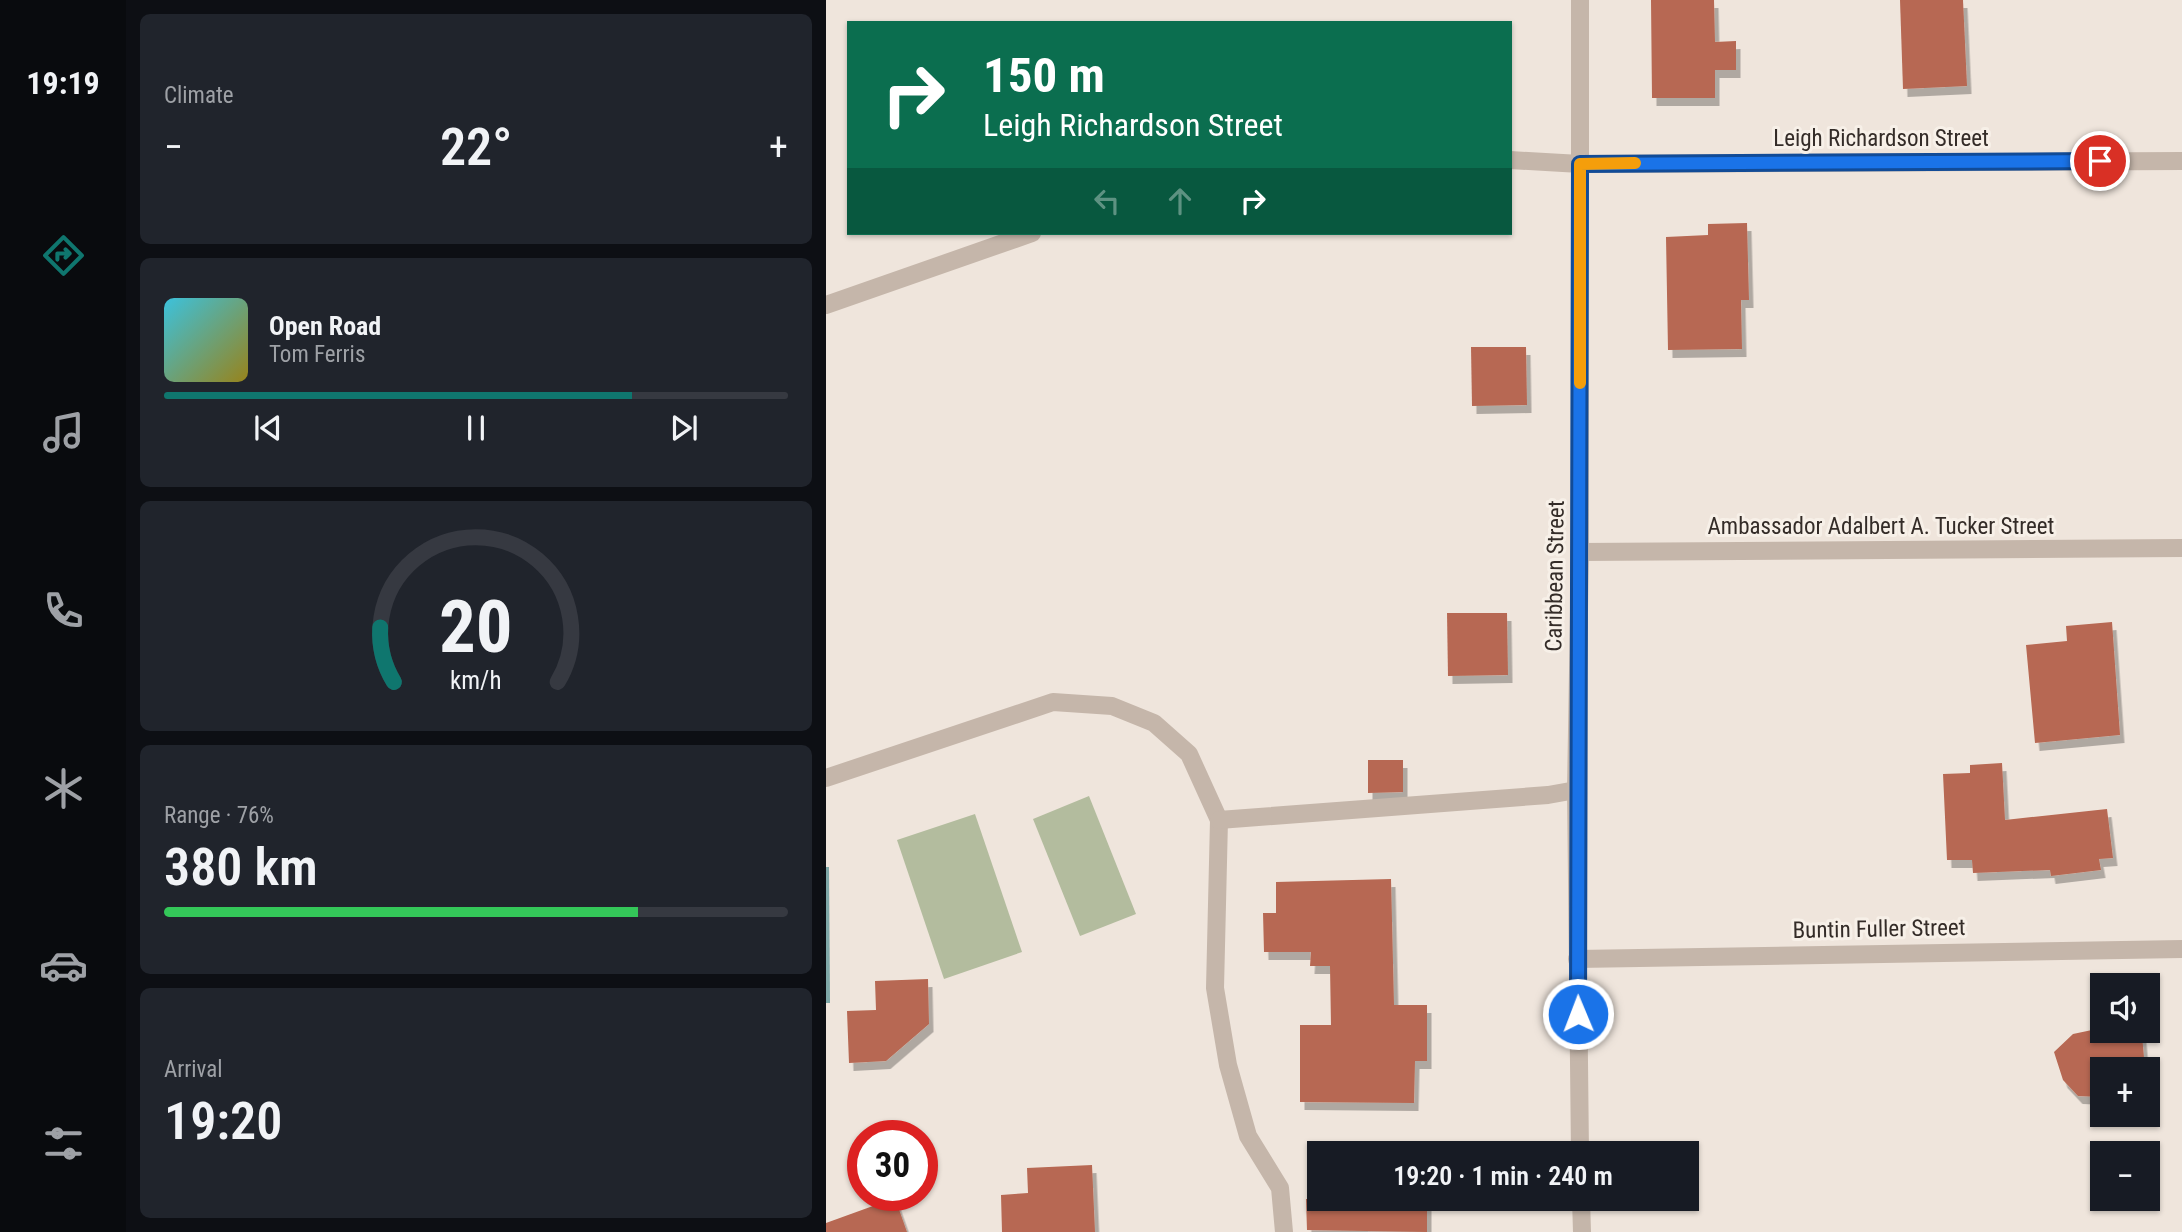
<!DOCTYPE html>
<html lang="en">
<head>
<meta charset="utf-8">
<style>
	body { margin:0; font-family:"Roboto Condensed",sans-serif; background:#20242c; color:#f1f3f6; height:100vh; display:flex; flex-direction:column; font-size:26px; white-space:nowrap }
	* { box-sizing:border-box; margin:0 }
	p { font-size:23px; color:#9ea1a6 }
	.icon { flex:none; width:38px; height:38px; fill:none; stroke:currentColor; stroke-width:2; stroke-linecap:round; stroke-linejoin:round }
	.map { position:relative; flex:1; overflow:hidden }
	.drawer { display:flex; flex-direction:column; gap:14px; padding:14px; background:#0d0f14; width:700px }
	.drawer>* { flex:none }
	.hud { position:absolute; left:21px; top:21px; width:665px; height:214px; border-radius:0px; box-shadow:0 2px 5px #0004; background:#0b6e4f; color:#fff; overflow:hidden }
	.controls { position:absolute; left:1264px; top:973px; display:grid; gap:14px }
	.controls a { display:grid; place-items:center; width:70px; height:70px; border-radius:0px; background:#171b24; box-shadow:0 2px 5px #0004; font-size:35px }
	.speed { position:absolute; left:21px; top:1120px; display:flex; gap:14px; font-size:35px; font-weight:700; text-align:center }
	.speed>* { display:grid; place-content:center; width:91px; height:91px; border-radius:50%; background:#171b24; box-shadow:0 2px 5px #0004; line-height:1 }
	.speed .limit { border:10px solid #d22; background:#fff; color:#111 }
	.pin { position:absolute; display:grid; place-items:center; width:60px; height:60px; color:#fff; margin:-30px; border:4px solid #fff; border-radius:50%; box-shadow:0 2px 7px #0007 }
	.me { position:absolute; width:77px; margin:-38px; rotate:359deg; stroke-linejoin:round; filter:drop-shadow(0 0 5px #0008) }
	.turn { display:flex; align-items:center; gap:24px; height:147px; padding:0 21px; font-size:32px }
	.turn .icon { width:91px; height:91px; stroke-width:2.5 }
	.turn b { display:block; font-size:49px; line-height:60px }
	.lanes { display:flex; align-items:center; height:66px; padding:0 21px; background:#0003; justify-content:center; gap:35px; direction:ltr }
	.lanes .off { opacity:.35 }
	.big { font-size:52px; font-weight:600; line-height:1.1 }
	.drawer .card { flex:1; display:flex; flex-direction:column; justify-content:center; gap:10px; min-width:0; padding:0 24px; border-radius:10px; background:#20242c }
	.drawer .dial { align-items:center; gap:0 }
	.dial svg { height:182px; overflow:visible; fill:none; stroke:#363941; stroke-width:7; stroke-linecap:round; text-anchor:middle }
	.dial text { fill:#f1f3f6; stroke:none }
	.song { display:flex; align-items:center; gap:21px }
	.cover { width:84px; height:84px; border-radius:10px; background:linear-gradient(135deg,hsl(190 70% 55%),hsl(50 70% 35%)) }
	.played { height:7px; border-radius:4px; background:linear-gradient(90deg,#0f766e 75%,#363941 75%) }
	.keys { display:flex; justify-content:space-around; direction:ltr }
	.heat { display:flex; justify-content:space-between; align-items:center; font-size:38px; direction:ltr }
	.charge { height:10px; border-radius:5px; background:linear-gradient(90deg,#34c759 76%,#363941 0) }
	.trip { position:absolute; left:481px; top:1141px; width:392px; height:70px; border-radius:0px; background:#171b24; box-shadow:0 2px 5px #0004; font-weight:600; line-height:70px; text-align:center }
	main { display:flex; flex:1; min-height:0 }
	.dock { display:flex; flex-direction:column; width:126px; justify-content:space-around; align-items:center; background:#090b0e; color:#9ea1a6 }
	.dock .icon { width:49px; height:49px }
	.dock .on { color:#0f766e }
	.dock b { font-size:32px; color:#f1f3f6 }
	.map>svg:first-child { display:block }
	.pitch { fill:#b3bc9e }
	.water { fill:#7fa8a8 }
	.building { fill:#b76852; filter:url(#shadow) }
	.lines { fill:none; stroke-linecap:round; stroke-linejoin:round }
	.minor { stroke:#c5b6aa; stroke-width:18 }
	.route-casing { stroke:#114b97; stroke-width:18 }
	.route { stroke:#1a73e8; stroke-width:12 }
	.slow { stroke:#f59e0b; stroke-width:12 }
	.labels { text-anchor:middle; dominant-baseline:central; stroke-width:6; stroke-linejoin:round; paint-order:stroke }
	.street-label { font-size:23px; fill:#342c28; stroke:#f7f0e8 }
</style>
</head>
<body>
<main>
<nav class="dock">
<b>19:19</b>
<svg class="icon on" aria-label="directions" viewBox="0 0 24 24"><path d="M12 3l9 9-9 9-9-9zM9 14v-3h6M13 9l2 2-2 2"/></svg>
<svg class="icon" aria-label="music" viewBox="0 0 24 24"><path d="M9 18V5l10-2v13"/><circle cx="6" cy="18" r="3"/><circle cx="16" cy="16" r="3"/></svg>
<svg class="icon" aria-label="phone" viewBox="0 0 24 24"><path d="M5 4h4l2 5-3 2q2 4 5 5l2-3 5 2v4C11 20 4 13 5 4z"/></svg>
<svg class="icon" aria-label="climate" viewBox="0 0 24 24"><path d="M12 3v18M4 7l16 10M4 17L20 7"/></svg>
<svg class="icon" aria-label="car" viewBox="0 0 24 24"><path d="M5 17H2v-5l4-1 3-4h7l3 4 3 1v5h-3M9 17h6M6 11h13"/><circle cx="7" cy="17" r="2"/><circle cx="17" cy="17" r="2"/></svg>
<svg class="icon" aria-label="filters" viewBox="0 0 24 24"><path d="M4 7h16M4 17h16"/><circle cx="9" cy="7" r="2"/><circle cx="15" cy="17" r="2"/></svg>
</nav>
<section class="drawer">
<div class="card"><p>Climate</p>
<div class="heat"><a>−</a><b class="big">22°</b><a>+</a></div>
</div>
<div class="card">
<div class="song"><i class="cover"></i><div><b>Open Road</b><p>Tom Ferris</p></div></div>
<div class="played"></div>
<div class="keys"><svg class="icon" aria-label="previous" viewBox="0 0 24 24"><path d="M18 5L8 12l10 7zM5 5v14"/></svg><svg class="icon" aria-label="pause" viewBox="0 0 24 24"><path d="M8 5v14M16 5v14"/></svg><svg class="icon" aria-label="next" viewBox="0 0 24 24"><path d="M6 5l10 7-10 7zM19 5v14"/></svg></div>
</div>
<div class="card dial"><svg viewBox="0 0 100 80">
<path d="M14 69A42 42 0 1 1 86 69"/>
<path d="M14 69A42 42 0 0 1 8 45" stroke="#0f766e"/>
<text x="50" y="56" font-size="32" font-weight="700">20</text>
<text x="50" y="72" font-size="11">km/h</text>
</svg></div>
<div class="card"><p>Range · 76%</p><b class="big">380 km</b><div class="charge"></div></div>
<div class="card"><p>Arrival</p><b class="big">19:20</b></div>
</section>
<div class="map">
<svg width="1356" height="1232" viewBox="0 0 1356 1232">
	<defs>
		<filter id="shadow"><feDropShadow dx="4.5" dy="8" stdDeviation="0" flood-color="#0004"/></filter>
	</defs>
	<rect width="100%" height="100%" fill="#efe5dc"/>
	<g class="pitch">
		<path d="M263 796 310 914 254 936 207 819Z"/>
		<path d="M149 814 196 952 118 979 71 840Z"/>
	</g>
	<path class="water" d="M0 867H3L4 1003H0Z"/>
	<g class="building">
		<path d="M825 0H888L889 42 910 41V70H889V98H826Z"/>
		<path d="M1074 0H1137L1141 86 1077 89Z"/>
		<path d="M921 223 923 300H915L916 349 842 350 840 237 882 235V224Z"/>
		<path d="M645 347H700L701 405 646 406Z"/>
		<path d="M621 613H681L682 675 622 676Z"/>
		<path d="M1286 622 1294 735 1209 743 1200 645 1241 641 1240 626Z"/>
		<path d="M542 760H577V792L542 793Z"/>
		<path d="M1176 763 1179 820 1281 809 1287 858 1273 859 1275 870 1225 876 1224 870 1147 873 1146 860H1121L1117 774 1144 773V765Z"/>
		<path d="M565 879 568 1005H601V1061H589L588 1103 474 1102V1025H505L504 966H484L485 952H438L437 913H450V882Z"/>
		<path d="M102 979 103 1024 60 1061 23 1063 21 1011 50 1010 49 981Z"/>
		<path d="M1266 1030 1316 1035 1319 1069H1276V1097L1252 1096 1237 1080 1228 1052 1247 1034Z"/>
		<path d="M266 1165 269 1232H176L175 1195 202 1193 201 1168Z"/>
		<path d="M69 1198 81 1232H0V1223Z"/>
		<path d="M480 1199H601V1232L481 1230Z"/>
	</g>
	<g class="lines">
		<g class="minor">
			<path d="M754 0V552L750 790 754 1153"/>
			<path d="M684 160 754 164 1356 161"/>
			<path d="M0 305 206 233"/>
			<path d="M754 552 1356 548"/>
			<path d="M0 778 227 702 286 706 328 723 363 754 393 820 389 988 402 1065 422 1136 454 1188 458 1232"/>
			<path d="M393 820 722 795 750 790"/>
			<path d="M751 959 1356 949"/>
			<path d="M755 1199 756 1232"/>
		</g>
	</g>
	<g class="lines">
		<defs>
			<path id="route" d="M752 1014 754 164 1274 161"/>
		</defs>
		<use href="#route" class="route-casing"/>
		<use href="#route" class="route"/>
		<path class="slow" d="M754 383V164L809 163"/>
	</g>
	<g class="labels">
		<g class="street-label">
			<text x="1055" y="138">Leigh Richardson Street</text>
			<text x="1055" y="526">Ambassador Adalbert A. Tucker Street</text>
			<text transform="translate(729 576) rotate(-89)">Caribbean Street</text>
			<text transform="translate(1053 929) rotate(-1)">Buntin Fuller Street</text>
		</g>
	</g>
</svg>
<div class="controls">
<a><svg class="icon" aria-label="sound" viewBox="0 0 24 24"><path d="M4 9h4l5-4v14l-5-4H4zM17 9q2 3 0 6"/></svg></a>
<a>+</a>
<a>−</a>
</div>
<div class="speed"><div class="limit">30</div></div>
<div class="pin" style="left:1274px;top:161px;background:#d93025"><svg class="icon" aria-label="arrive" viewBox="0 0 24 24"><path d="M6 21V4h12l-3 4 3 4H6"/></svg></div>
<svg class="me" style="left:752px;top:1014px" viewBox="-20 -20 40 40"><circle r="17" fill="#1a73e8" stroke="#fff" stroke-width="3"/><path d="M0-11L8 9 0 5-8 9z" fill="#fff"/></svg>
<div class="trip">19:20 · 1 min · 240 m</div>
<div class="hud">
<div class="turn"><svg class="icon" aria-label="right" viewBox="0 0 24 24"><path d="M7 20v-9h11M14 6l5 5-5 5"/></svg><div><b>150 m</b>Leigh Richardson Street</div></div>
<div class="lanes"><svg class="icon off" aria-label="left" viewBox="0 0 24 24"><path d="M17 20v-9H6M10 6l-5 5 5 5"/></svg><svg class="icon off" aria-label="ahead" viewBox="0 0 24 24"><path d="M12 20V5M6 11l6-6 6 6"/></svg><svg class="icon" aria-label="right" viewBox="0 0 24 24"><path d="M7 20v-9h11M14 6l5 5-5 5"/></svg></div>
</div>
</div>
</main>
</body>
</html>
